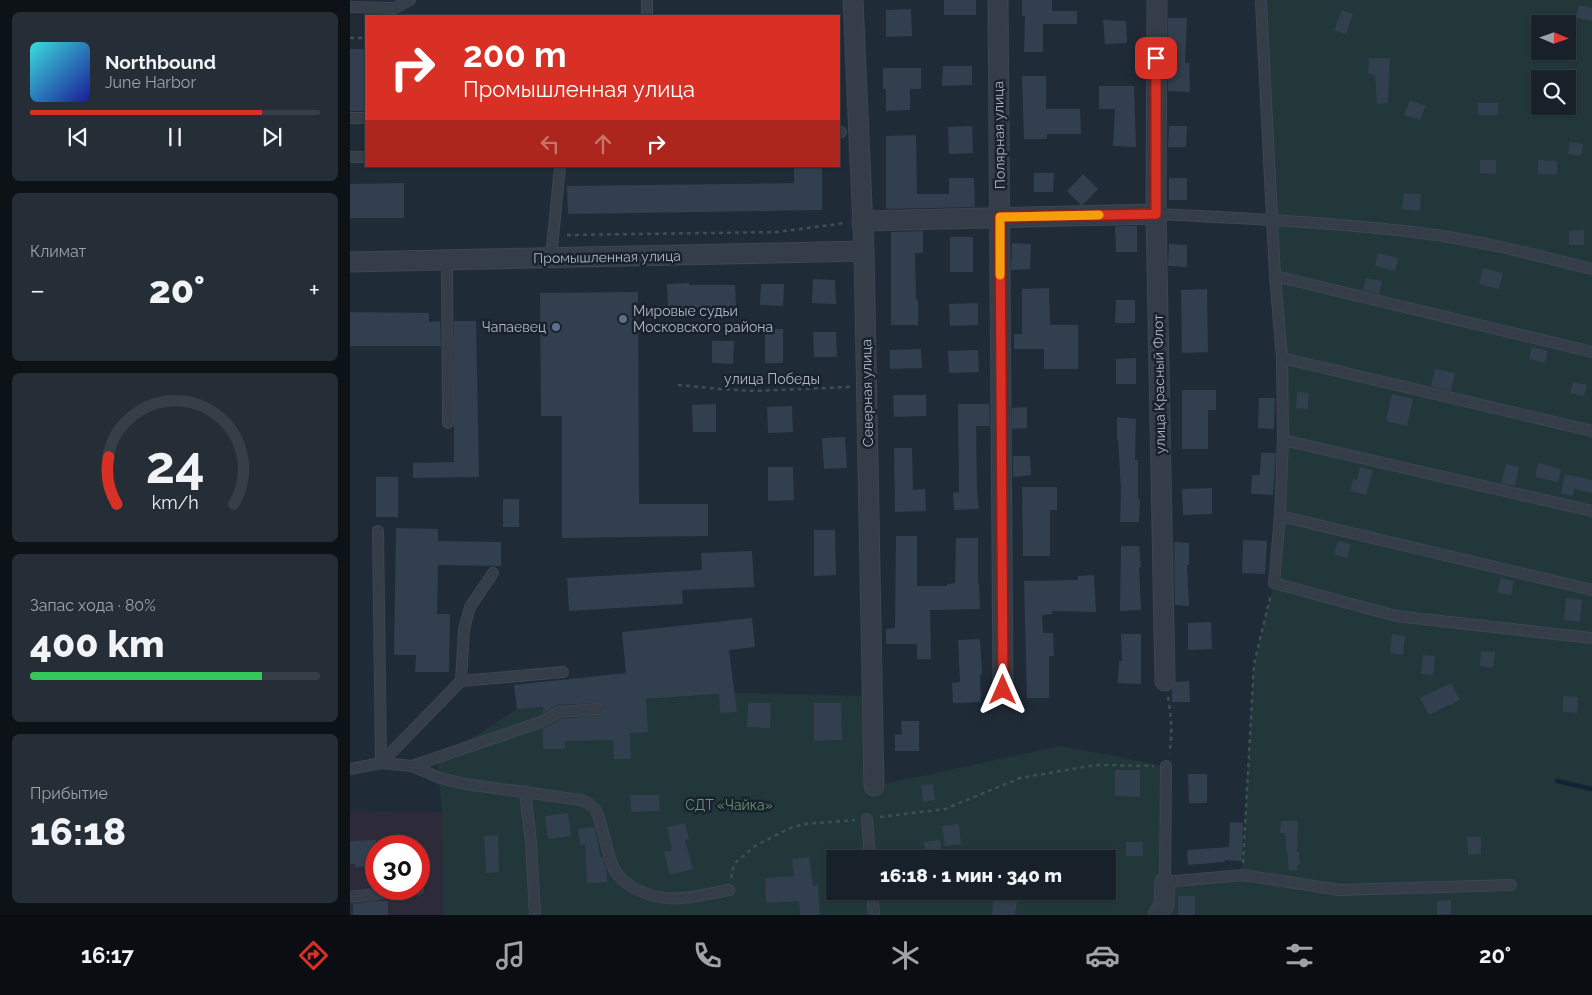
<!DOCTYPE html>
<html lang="ru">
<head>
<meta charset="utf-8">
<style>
	body { margin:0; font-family:Raleway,sans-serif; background:#252d36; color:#f1f3f6; height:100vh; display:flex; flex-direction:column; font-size:19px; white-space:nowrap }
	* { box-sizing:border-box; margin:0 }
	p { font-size:16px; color:#9fa3a8 }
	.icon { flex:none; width:28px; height:28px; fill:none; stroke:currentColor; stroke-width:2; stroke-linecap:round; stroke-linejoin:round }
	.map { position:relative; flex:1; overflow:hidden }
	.panel { display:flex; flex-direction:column; gap:12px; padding:12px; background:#0d1217; width:350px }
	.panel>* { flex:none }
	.hud { position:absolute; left:15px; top:15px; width:475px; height:152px; border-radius:0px; box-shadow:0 1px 4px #0004,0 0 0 1px #363e47; background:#d93025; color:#fff; overflow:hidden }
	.needle { width:32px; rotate:92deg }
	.tools { position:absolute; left:1181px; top:15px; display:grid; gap:10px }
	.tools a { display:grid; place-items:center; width:45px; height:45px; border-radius:0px; background:#18202a; box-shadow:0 1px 4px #0004,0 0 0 1px #363e47; font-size:25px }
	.speed { position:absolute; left:15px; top:835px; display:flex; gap:10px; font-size:25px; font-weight:700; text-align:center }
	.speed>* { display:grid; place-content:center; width:65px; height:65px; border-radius:50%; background:#18202a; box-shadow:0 1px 4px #0004,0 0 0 1px #363e47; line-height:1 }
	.speed .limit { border:8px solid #d22; background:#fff; color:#111 }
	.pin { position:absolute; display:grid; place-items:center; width:42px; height:42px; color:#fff; margin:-21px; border-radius:10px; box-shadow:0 2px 8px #0006 }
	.me { position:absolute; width:55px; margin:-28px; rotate:0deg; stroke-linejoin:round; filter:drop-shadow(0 0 4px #0008) }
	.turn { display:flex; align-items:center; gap:18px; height:105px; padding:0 15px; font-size:22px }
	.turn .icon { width:65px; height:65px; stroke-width:2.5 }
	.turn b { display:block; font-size:35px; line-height:42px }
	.lanes { display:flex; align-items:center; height:48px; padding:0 15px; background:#0003; justify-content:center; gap:25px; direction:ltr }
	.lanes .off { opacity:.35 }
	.big { font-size:38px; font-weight:800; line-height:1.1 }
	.panel .widget { flex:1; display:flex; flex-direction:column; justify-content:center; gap:8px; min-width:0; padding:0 18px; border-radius:8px; background:#252d36 }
	.panel .dial { align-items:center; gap:0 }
	.dial svg { height:130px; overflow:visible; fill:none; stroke:#363e47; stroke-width:7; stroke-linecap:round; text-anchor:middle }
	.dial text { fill:#f1f3f6; stroke:none }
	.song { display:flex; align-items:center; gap:15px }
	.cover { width:60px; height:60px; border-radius:8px; background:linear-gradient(135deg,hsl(180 70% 55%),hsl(240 70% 35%)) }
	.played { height:5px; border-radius:2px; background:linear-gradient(90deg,#d93025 80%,#363e47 80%) }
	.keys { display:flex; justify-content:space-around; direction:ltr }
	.heat { display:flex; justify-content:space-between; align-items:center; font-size:28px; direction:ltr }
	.charge { height:8px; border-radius:4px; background:linear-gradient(90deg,#34c759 80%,#363e47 0) }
	.trip { position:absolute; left:476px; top:850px; width:290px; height:50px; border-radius:0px; background:#18202a; box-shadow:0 1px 4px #0004,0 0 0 1px #363e47; font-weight:800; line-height:50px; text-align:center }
	.dock { display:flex; height:80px; justify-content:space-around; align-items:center; background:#0a0d11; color:#9fa3a8 }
	.dock .icon { width:35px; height:35px }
	.dock .on { color:#d93025 }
	.dock b { font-size:22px; color:#f1f3f6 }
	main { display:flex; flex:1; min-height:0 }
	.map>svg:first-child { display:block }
	.medical { fill:#2d2b39; fill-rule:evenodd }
	.garden { fill:#223739; fill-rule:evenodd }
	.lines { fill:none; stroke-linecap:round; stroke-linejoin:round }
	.stream { stroke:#142235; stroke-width:4.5 }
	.building { fill:#323f4f }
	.service-casing { stroke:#3d4652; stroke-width:12 }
	.minor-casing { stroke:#3d4652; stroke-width:21 }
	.path { stroke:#3a5051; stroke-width:2.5; stroke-dasharray:4 4; stroke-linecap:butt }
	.service { stroke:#343d48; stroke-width:10 }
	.minor { stroke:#343d48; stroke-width:19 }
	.route-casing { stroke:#8d1f18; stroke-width:12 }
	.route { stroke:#d93025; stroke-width:9 }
	.slow { stroke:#f59e0b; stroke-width:9 }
	.service-dot { fill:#5c6f8a; stroke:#19222d; stroke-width:2 }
	.labels { text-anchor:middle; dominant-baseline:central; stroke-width:5; stroke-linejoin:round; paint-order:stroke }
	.street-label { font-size:14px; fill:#aeb7c5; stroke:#19222d }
	.poi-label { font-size:14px; fill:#aeb7c5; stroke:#19222d; text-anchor:start }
	.park-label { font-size:14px; fill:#65966f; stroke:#19222d }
</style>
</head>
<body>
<main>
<section class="panel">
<div class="widget">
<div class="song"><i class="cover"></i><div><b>Northbound</b><p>June Harbor</p></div></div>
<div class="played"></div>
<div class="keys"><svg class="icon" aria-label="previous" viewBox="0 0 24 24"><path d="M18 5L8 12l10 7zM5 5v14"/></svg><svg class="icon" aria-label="pause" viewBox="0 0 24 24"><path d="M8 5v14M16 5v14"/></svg><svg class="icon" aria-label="next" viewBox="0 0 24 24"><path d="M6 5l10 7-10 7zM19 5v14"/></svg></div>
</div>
<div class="widget"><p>Климат</p>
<div class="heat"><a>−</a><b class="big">20°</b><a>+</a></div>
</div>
<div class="widget dial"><svg viewBox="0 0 100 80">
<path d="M14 69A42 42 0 1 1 86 69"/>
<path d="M14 69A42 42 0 0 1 9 40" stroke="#d93025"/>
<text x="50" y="56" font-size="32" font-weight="700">24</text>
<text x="50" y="72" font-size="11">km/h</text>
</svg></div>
<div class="widget"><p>Запас хода · 80%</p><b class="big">400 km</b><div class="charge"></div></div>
<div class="widget"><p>Прибытие</p><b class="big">16:18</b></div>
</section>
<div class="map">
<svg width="1242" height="915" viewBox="0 0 1242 915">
	<rect width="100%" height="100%" fill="#202b38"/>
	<path class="medical" d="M0 811 92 812 93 915H0ZM26 846H69V889H26Z"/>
	<path class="garden" d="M911 0H1242V915H93L92 812 87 761 167 709 385 693 522 696 525 786 710 746 816 766 815 882 892 875 904 664 924 583 933 440ZM1190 24H1218V51H1190ZM1190 79H1218V106H1190ZM485 859H758V891H485Z"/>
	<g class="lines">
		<path class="stream" d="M1207 781 1242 789"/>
	</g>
	<g class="building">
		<rect x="594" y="0" width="32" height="15"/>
		<path d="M672 0H702V11H727V24H693V52H674L675 16H672Z"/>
		<path d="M1229 5 1242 8V21L1226 18Z"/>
		<path d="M561 9 562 36 536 37V10Z"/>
		<path d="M992 10 1003 14 996 34 984 30Z"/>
		<path d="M818 18H837L835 63H839L840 92 818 91Z"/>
		<path d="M753 20 776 21 777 43 755 44Z"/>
		<rect x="0" y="49" width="16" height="62"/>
		<path d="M1019 58H1040L1038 103 1027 104 1025 75 1018 74Z"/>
		<path d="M593 66H622V85L592 86Z"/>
		<path d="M533 68H571V89H560V110L536 111V89H533Z"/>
		<path d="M672 76H696V109H730L731 134H697V139H674Z"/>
		<path d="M749 86H784L786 147 763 146 765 109H749Z"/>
		<path d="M1060 100 1076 106 1070 120 1054 115Z"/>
		<rect x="1128" y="103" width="20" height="12"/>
		<path d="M622 126 623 153 599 154 598 127Z"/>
		<path d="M819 126H837L836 147H818Z"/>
		<path d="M566 135 567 194H599V178H624L625 207 536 209V136Z"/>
		<path d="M1220 142 1233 144 1231 156 1218 154Z"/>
		<path d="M1130 160H1146V174L1130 173Z"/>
		<path d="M1188 160 1207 161V175L1188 174Z"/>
		<path d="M444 167H472V210L218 214 217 186 444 183Z"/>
		<path d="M684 173H704L703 192H684Z"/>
		<path d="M733 174 748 189 734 204 731 205 717 191Z"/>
		<rect x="819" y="178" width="18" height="22"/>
		<path d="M54 183V218H0V184Z"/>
		<path d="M1054 193 1071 194 1070 211 1052 209Z"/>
		<path d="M765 226H787V252H766Z"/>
		<path d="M1234 230V245H1219V231Z"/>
		<path d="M573 231V253H565L566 300H568V325H541V232Z"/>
		<rect x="600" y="237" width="23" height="35"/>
		<path d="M662 243 681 244 680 269 661 270Z"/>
		<path d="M819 244 837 245V267L818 266Z"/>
		<path d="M1028 253 1049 258 1045 271 1025 266Z"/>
		<path d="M1133 268 1153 273 1149 289 1129 284Z"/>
		<path d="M1016 278 1032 281 1029 294 1013 290Z"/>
		<path d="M463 279 485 280 486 304 462 303Z"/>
		<path d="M339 283V285H385L386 307 318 308 317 284Z"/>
		<path d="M411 284H434L433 306 410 305Z"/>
		<path d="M699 288 700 325H728V369H694V349H664V334H672V289Z"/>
		<path d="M857 289 858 352 832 353 831 290Z"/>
		<path d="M288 292 289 504H358V536L212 538V416H191L190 293Z"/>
		<path d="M766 300H785V323H765Z"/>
		<path d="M628 303V325L600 326 599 304Z"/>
		<path d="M0 312 79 313V322L90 321 91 346H0Z"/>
		<path d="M104 321H126L129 477 63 478V463L104 462Z"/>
		<rect x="415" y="329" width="18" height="34"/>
		<path d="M463 332H486L487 357H464Z"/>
		<path d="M362 341H384L383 364 362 363Z"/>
		<path d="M1182 347 1198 351 1195 363 1179 359Z"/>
		<path d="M571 349 572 368 540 369V350Z"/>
		<path d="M628 350 629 372 599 373 598 351Z"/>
		<path d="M786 358V384H766V359Z"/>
		<path d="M1085 369 1105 373 1101 391 1081 386Z"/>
		<path d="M1223 382 1237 385 1234 396 1220 393Z"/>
		<path d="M832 390H866V410H858V449H832Z"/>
		<path d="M947 392 959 393 958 409 946 408Z"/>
		<path d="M1042 394 1063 399 1057 426 1036 421Z"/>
		<path d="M543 395H576V416L544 417Z"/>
		<path d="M909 398H925L924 429 908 428Z"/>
		<path d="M366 404V432H343L342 405Z"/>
		<path d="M608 404H639L640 426H626L627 492 629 509 604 510 603 493 609 492Z"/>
		<path d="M442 406 443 432 418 433 417 407Z"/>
		<path d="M677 407V428L662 429V408Z"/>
		<path d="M767 417 786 419 785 460H788V499H790L789 522H770L771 489 768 440H767Z"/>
		<path d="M495 437 497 468 474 469 472 438Z"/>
		<path d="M544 448H562L563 490 575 489 576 511 545 512Z"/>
		<path d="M911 453H926L923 495 901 494 902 475H910Z"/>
		<path d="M663 456H680L681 475 663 477Z"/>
		<path d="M1188 463 1211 469 1208 482 1185 477Z"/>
		<path d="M1156 464 1169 467 1165 486 1151 483Z"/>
		<path d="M418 467H443L444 500 418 501Z"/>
		<path d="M1010 467 1023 470 1016 495 1000 491 1003 479 1007 480Z"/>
		<path d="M1215 474 1242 480V493L1224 489 1223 496 1211 493Z"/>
		<rect x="26" y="477" width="22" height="40"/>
		<path d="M672 487H707V510H700V556H673Z"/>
		<path d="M862 488V514L833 515 832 489Z"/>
		<rect x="153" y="499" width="16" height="28"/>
		<path d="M46 528 88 529V541L151 542V566L88 565 87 614H100L99 672H65L66 655H44Z"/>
		<path d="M464 530H485L486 575 464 576Z"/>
		<path d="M546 536H567V586H597V584L605 583 606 538H628V583H629L630 609 580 610 581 659H567V644H536V629L545 628Z"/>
		<path d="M893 540 917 541 915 574 892 573Z"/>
		<path d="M988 541 1001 544 997 558 984 554Z"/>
		<path d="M824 542 839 543V565H837L839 606 825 605Z"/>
		<path d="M771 546H789L791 567H789L791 610 770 611Z"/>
		<path d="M402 551 404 587 332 590 333 604 219 611 217 578 352 570 351 553Z"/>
		<path d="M744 575 746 612 702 611V614L692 615 693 633H703L704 656H699V698H677L674 581 728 580V576Z"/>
		<path d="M1151 578 1164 581 1161 596 1147 592Z"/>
		<path d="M1216 598 1232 600 1230 622 1214 620Z"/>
		<path d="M402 618 405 647 379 650 387 712 370 713 369 694 296 699 298 732 280 733 281 759H264L263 740 215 741V749H193V729L211 719 251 715 255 709 254 706 250 703 208 705 193 713V707L167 709 164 685 276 673 272 632Z"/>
		<path d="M861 622 862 649 838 650V623Z"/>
		<path d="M771 634H791V684L768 683 769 661H772Z"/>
		<path d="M1042 634 1055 636 1053 655 1040 653Z"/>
		<path d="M630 639 632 674H630L631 702 603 703 602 683 610 682 608 640Z"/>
		<path d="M1131 651 1145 652 1143 668 1130 666Z"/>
		<path d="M1073 655 1085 656 1083 675 1071 674Z"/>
		<path d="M839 681 840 702H822V690L826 682Z"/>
		<path d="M1101 683 1110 700 1079 715 1070 698Z"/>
		<path d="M1213 696 1228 697 1227 713 1213 712Z"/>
		<path d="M398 703H421L420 728 397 727Z"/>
		<path d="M464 703H491L492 740 464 741Z"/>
		<path d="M551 721H569V751H545V734L552 735Z"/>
		<path d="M765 770H790V797L765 796Z"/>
		<path d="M838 774H857V803H839Z"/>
		<path d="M583 784 585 800 573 802 571 785Z"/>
		<path d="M280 795H309L310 811 281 812Z"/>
		<path d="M218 813 221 836 198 839 195 816Z"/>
		<path d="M931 821H948L947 852H949L950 864 947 865V870H939L935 833H930Z"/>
		<path d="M880 822 893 823 892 861 875 860V862L838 865 837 850 879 847Z"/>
		<path d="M335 823 339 839 335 840 343 869 320 875 314 852 322 850 317 827Z"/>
		<path d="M609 824 611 844 595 846 592 826Z"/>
		<path d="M244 827 248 841 250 857H252L256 868 257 882 237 883 235 844 230 845 228 829Z"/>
		<path d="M148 835 149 872 136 873 134 836Z"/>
		<path d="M1117 837H1131V854L1118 855Z"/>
		<path d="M26 840V866L5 867V864H0V841Z"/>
		<path d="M590 840 592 859H576L574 842Z"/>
		<rect x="776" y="842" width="17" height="14"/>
		<path d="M459 857 463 886 468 885 470 915H450L449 901 416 903 415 878 444 876 442 859Z"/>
		<path d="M644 896 667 899 665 915H642Z"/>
		<rect x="828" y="896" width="17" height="19"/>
		<path d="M1101 900V914L1087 915V901Z"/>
		<path d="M22 901H38V915H3V904Z"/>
	</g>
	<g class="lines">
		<defs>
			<g id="service">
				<path d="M297 0V16"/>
				<path d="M911 3 925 276 932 358 933 440 930 516 924 583 1046 616 1242 638"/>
				<path d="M0 7 45 8 60 0"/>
				<path d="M0 118H16"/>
				<path d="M489 132H491"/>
				<path d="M0 157H16"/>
				<path d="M806 214C891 218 978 222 1063 232 1124 239 1183 254 1242 269"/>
				<path d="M201 258 210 166"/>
				<path d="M97 260 98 423"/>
				<path d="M925 276 1242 352"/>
				<path d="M932 358 1242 431"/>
				<path d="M933 440 1242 511"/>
				<path d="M930 516 1242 590"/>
				<path d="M111 681 114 629 120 607 143 573"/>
				<path d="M31 763 62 766 90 778 115 784 231 800C247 806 248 814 252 829 256 841 258 857 264 869 269 878 278 885 286 889 318 906 346 896 379 890"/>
				<path d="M31 763 111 681 213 672"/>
				<path d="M62 766 191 722 209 712 248 709"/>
				<path d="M816 766 815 882 893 875 990 890 1161 885"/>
				<path d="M0 769 31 763 28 531"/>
				<path d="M175 791 181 842 185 915"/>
				<path d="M517 819 520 859"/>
				<path d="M522 891 524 915"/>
				<path d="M0 897 68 889"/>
			</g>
			<g id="minor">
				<path d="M503 0 514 251 524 786"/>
				<path d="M648 0 653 689"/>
				<path d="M807 0 806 214 815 681"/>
				<path d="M512 221 806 214"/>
				<path d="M0 262 514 251"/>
				<path d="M808 915 814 905 815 882"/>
			</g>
		</defs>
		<use href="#service" class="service-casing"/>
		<use href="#minor" class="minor-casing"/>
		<g class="path">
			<path d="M0 38H16"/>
			<path d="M217 235 428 232 495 223"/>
			<path d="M328 385 371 389 404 391 500 387"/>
			<path d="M818 697C821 715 823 735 819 753"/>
			<path d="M530 817 595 809 670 778 746 765 804 766"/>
			<path d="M893 863 904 664 921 594"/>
			<path d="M381 878 384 864 405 846 440 828 455 824 505 820"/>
		</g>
		<use href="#service" class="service"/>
		<use href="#minor" class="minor"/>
	</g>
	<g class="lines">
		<defs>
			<path id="route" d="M653 690 650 217 806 214V58"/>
		</defs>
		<use href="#route" class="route-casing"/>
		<use href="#route" class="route"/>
		<path class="slow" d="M650 275V217L749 215"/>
	</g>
	<g class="service-dot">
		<circle cx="273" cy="319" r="5"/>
		<circle cx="206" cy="327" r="5"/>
	</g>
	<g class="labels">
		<g class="street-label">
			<text transform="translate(649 135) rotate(-91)">Полярная улица</text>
			<text transform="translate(257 257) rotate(-1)">Промышленная улица</text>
			<text x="422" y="379">улица Победы</text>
			<text transform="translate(809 384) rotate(-91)">улица Красный Флот</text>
			<text transform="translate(517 393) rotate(-91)">Северная улица</text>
		</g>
		<g class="poi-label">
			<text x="283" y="311">Мировые судьи<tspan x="283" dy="16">Московского района</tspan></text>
			<text x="196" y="327" text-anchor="end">Чапаевец</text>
		</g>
		<g class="park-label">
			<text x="379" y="805">СДТ «Чайка»</text>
		</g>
	</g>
</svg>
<div class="tools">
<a><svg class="needle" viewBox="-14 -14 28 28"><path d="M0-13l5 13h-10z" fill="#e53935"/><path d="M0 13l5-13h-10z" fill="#9fa3a8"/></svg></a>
<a><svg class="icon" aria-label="search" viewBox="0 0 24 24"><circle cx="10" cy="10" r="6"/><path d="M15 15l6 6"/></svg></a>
</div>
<div class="speed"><div class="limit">30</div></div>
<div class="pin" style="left:806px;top:58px;background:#d93025"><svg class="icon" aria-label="arrive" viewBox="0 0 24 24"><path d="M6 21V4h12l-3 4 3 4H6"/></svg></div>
<svg class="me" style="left:653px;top:690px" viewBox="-20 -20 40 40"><path d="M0-17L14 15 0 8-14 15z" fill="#d93025" stroke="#fff" stroke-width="4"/></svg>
<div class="trip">16:18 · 1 мин · 340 m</div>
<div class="hud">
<div class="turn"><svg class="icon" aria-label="right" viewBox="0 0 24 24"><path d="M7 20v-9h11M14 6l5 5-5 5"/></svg><div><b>200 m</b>Промышленная улица</div></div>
<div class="lanes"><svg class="icon off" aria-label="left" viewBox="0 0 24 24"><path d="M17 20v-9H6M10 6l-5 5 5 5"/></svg><svg class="icon off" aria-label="ahead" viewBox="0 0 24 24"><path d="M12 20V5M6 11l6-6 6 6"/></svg><svg class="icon" aria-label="right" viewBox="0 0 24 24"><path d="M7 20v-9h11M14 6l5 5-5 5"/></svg></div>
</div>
</div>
</main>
<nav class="dock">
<b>16:17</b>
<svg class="icon on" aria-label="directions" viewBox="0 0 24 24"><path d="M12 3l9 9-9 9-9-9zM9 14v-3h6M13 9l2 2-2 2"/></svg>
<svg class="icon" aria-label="music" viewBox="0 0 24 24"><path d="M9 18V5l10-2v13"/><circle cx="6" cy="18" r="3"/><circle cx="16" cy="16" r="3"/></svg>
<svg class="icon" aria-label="phone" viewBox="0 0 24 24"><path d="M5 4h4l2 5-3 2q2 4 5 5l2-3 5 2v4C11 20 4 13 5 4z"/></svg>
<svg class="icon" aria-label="climate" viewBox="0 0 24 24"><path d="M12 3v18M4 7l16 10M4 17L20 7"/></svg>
<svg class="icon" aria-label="car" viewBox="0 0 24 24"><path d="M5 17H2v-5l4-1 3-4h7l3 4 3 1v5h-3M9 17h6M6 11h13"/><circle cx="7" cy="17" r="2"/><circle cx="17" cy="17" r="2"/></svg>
<svg class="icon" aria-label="filters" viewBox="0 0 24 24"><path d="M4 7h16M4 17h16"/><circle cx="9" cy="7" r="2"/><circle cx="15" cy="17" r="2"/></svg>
<b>20°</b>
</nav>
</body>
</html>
